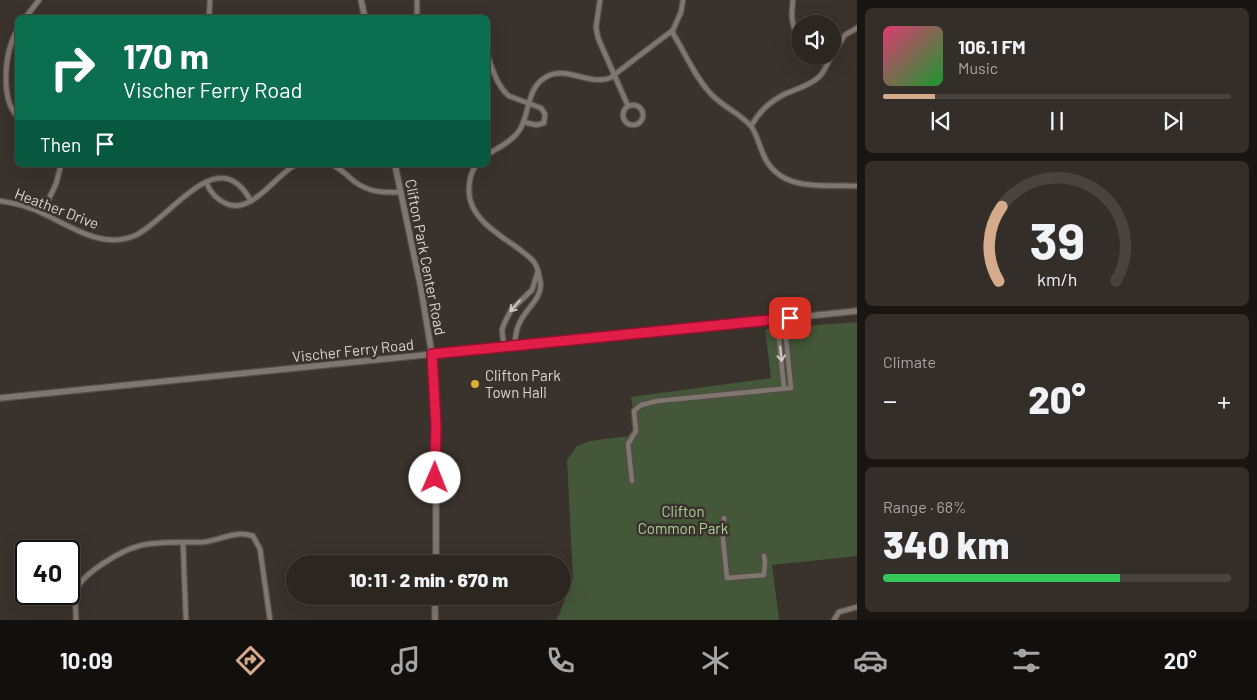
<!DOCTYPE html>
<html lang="en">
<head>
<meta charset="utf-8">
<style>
	body { margin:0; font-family:Barlow,sans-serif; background:#342e2a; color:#f1f3f6; height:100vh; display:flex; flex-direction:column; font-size:19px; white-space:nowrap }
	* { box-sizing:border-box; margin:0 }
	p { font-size:16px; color:#a6a5a5 }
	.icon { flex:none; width:28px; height:28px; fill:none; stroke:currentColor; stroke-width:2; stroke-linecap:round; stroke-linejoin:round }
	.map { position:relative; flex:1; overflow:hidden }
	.side { display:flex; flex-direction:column; gap:8px; padding:8px; background:#181512; width:400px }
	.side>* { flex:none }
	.banner { position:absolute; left:15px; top:15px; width:475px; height:152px; border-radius:8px; box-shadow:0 5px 20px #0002,0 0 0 1px #48433f; background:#0b6e4f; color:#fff; overflow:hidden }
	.fabs { position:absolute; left:791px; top:15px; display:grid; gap:10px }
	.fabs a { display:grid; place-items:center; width:50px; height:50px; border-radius:50%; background:#2c2621; box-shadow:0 5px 20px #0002,0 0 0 1px #48433f; font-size:25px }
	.speed { position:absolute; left:15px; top:540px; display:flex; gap:10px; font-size:25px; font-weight:700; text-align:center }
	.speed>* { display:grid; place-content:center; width:65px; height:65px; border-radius:50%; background:#2c2621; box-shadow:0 5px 20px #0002,0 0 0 1px #48433f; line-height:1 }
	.speed .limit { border:2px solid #111; border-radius:8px; background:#fff; color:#111 }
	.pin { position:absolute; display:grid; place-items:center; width:42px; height:42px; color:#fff; margin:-21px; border-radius:10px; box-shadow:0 2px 8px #0006 }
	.me { position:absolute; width:55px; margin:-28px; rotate:1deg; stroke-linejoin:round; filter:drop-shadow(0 0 4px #0008) }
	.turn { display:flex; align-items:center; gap:18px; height:105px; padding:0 25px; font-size:22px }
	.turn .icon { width:65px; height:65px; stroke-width:2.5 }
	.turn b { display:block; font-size:35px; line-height:42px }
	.then { display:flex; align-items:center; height:48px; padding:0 25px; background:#0003; gap:10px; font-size:19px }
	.big { font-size:38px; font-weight:800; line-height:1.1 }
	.side .card { flex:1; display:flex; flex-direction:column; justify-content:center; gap:8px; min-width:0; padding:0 18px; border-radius:8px; background:#342e2a }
	.side .dial { align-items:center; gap:0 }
	.dial svg { height:130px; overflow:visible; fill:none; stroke:#48433f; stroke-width:7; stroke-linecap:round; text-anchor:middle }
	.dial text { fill:#f1f3f6; stroke:none }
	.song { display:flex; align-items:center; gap:15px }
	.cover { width:60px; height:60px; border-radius:8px; background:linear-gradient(135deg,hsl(340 70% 55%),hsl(130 70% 35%)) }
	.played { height:5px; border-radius:2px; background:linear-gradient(90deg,#d6ab8b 15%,#48433f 15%) }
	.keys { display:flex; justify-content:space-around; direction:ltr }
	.heat { display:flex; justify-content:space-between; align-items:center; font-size:28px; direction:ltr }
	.charge { height:8px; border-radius:4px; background:linear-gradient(90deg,#34c759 68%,#48433f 0) }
	.trip { position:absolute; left:286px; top:555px; width:285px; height:50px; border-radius:25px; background:#2c2621; box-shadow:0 5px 20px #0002,0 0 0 1px #48433f; font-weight:800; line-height:50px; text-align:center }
	.tabs { display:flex; height:80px; justify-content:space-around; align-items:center; background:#120f0d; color:#a6a5a5 }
	.tabs .icon { width:35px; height:35px }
	.tabs .on { color:#d6ab8b }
	.tabs b { font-size:22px; color:#f1f3f6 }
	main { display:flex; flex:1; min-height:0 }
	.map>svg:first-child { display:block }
	.green { fill:#445738 }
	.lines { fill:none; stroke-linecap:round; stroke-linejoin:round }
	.minor-casing { stroke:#554e49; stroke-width:7 }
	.tertiary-casing { stroke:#554e49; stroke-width:8 }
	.minor { stroke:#7f766f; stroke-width:4.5 }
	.tertiary { stroke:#7f766f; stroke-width:5.5 }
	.oneway { stroke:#ccc7c2 }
	.route-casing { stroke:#92132f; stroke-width:12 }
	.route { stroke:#e11d48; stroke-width:9 }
	.poi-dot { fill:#dbb233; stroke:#3a322c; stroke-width:2 }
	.labels { text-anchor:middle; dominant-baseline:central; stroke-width:5; stroke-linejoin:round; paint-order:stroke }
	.street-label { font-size:15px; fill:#dad5d1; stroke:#3a322c }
	.poi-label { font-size:15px; fill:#dad5d1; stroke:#3a322c; text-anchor:start }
	.park-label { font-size:15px; fill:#aace93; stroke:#3a322c }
</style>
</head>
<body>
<main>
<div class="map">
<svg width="857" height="620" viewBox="0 0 857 620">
	<rect width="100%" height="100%" fill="#3a322c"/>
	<path class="green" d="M857 322V556L772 565 779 620H557L573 578 567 460 577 446 590 441 628 436 636 426 631 397 771 378 765 329Z"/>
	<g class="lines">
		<defs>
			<g id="minor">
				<path d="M417 0V18"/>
				<path d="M600 0 596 27 598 38 628 106"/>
				<path d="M793 0C791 15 791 26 800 39"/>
				<path d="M25 18 39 0"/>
				<path d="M209 18 210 0"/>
				<path d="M18 29C4 51 0 100 18 117"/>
				<path d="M672 32C685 52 694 76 711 94 722 106 739 113 750 125 757 132 760 150 766 160 785 193 826 184 857 186"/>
				<path d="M832 54 845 35 857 28"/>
				<path d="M488 57C493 70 497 86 509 96L541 108 545 114 544 123 536 125 524 122"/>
				<circle cx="633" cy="115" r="10"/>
				<path d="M751 126C760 111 769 102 785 94 796 89 809 86 819 77 825 71 828 63 831 56"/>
				<path d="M488 154C498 148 511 142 519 131 530 115 526 88 546 77 566 65 589 86 610 78L673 30 681 12 683 0"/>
				<path d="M333 165C342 170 348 176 355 182 369 192 383 193 400 192"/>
				<path d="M476 165C471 172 469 182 469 190 468 218 500 235 519 249 524 253 530 257 534 262 537 266 539 274 540 280 544 296 528 307 521 320 516 328 515 336 515 346"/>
				<path d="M206 182C210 192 217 200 227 204 252 214 275 176 295 165"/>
				<path d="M0 201C15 203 31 207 44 214 72 227 102 249 134 236 161 225 203 164 233 181 241 185 247 194 251 201"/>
				<path d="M42 213 56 184 61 165"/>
				<path d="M777 320 784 388"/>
				<path d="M504 347 502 330 504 324 511 310 532 290 538 271"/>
				<path d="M632 481 628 444 636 431 634 411 641 405 657 401 791 388 784 319"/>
				<path d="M724 518 722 529 727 578 764 575 765 562 764 556"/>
				<path d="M183 543 186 620"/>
				<path d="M76 620C76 610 74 599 77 589 83 573 122 550 139 546 155 541 186 543 204 542 221 540 235 530 253 536L260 549 270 620"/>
				<path d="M834 620 839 612 857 607"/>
			</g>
			<g id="tertiary">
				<path d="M361 0 365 18"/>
				<path d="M395 165 421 288 432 355 436 425V564"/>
				<path d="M0 398 857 311"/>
				<path d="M435 620V596"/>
			</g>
		</defs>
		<use href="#minor" class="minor-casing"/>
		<use href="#tertiary" class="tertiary-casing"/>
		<use href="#minor" class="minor"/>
		<use href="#tertiary" class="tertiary"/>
	</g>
	<defs><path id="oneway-shaft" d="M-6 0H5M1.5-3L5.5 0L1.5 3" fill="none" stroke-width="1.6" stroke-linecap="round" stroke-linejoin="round" transform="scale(1.25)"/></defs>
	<g class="oneway">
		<use href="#oneway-shaft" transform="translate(515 306) rotate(131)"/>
		<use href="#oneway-shaft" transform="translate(781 354) rotate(84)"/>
	</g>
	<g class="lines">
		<defs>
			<path id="route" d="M435 478 436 425 432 354 790 318"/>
		</defs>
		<use href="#route" class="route-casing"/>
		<use href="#route" class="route"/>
	</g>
	<circle class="poi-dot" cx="475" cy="384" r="5"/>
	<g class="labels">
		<g class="street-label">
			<text transform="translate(57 208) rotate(21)">Heather Drive</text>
			<text transform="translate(426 257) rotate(79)">Clifton Park Center Road</text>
			<text transform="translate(353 350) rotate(-6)">Vischer Ferry Road</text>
		</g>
		<g class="poi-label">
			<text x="485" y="375">Clifton Park<tspan x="485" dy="17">Town Hall</tspan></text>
		</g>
		<g class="park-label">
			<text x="683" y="511">Clifton<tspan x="683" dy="17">Common Park</tspan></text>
		</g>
	</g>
</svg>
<div class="fabs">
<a><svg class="icon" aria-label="sound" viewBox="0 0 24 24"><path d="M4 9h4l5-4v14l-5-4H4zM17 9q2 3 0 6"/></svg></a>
</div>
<div class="speed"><div class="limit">40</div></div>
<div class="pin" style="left:790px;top:318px;background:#d93025"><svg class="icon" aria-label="arrive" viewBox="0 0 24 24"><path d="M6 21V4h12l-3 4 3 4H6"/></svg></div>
<svg class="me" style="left:435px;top:478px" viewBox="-20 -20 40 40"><circle r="19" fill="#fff"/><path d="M0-13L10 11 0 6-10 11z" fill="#e11d48"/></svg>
<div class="trip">10:11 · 2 min · 670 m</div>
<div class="banner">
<div class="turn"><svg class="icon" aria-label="right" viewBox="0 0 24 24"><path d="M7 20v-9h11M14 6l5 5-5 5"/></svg><div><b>170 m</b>Vischer Ferry Road</div></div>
<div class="then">Then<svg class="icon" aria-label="arrive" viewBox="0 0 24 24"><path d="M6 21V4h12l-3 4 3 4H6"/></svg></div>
</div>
</div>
<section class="side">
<div class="card">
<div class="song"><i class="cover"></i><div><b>106.1 FM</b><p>Music</p></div></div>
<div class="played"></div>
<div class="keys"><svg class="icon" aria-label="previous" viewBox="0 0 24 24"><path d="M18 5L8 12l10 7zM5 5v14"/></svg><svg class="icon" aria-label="pause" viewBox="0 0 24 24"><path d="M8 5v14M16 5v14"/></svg><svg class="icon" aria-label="next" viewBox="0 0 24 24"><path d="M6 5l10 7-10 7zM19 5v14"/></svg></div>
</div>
<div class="card dial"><svg viewBox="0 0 100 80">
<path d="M14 69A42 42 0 1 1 86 69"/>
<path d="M14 69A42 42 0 0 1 16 23" stroke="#d6ab8b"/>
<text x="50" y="56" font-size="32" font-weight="700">39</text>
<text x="50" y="72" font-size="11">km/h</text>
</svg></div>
<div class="card"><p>Climate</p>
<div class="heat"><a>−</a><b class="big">20°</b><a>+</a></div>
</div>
<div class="card"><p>Range · 68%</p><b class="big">340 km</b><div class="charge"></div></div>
</section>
</main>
<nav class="tabs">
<b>10:09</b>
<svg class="icon on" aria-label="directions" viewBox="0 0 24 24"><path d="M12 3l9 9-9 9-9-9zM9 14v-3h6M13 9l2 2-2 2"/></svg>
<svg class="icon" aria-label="music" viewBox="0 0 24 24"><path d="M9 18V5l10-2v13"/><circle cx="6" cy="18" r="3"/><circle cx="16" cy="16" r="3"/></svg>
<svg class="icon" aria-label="phone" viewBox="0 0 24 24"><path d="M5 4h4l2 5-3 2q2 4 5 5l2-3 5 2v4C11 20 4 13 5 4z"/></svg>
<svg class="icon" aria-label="climate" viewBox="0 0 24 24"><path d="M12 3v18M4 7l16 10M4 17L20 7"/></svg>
<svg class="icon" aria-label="car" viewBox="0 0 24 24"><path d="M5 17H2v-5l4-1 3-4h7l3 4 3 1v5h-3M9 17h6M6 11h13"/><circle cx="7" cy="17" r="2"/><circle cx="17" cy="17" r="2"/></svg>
<svg class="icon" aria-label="filters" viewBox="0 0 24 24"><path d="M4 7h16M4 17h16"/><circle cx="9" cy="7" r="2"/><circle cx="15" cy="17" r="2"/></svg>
<b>20°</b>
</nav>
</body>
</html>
